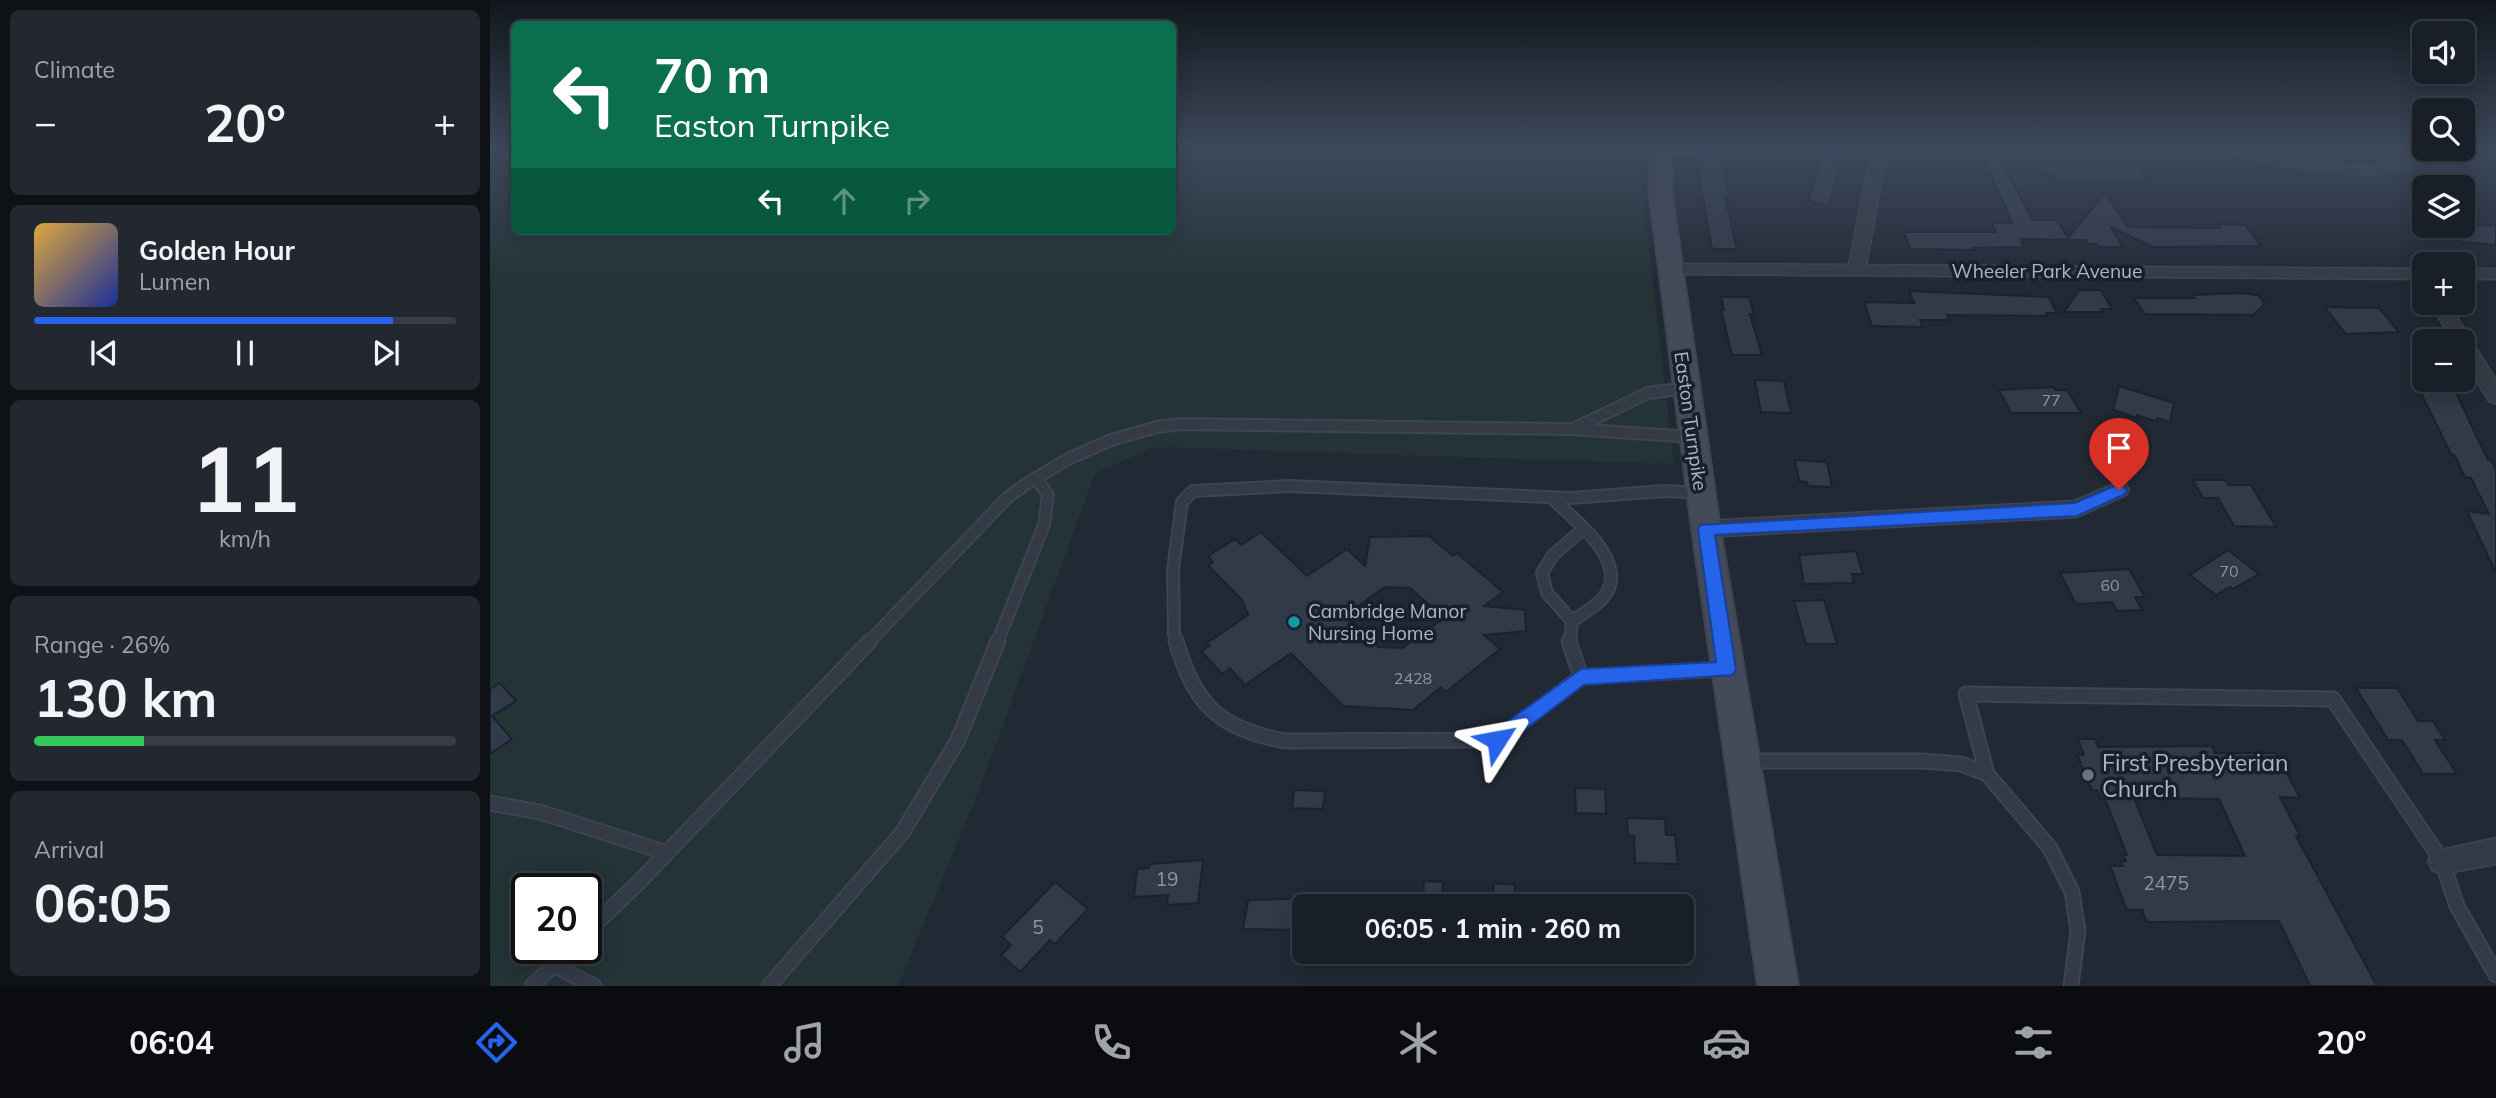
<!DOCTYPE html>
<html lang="en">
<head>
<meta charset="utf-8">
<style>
	body { margin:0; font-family:Mulish,sans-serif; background:#222730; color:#f1f3f6; height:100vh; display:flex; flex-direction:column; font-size:26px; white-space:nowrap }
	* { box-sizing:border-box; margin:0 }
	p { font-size:23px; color:#9fa2a8 }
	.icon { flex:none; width:38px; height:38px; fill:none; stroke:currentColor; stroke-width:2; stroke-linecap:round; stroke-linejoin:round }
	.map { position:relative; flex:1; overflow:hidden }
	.side { display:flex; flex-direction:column; gap:10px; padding:10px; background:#0e1116; width:490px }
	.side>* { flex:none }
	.top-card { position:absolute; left:21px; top:21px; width:665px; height:214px; border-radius:10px; box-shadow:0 4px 18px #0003,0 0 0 2px #373d45; background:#0b6e4f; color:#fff; overflow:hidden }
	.fabs { position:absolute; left:1922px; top:21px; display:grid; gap:14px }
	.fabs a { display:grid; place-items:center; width:63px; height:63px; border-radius:10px; background:#191f28; box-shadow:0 4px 18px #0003,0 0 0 2px #373d45; font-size:35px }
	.speed { position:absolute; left:21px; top:873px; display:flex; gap:14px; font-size:35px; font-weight:700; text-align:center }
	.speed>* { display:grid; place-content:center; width:91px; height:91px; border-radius:50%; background:#191f28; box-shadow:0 4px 18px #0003,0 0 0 2px #373d45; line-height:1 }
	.speed .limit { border:4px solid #111; border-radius:10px; background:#fff; color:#111 }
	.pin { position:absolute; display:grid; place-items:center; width:60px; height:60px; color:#fff; margin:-72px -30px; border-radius:50% 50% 50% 0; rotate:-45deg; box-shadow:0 0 7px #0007 }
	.pin .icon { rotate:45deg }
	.me { position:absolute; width:77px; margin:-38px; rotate:56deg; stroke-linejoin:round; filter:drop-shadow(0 0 5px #0008) }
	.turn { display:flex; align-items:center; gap:24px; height:147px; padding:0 28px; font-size:32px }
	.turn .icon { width:91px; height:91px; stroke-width:2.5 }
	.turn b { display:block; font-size:49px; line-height:60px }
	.lanes { display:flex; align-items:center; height:66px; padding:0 28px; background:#0003; justify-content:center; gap:35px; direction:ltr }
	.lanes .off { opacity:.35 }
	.big { font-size:52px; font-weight:700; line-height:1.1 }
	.side .tile { flex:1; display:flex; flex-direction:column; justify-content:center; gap:10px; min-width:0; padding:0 24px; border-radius:10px; background:#222730 }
	.side .dial { align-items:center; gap:0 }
	.dial b { font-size:91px; line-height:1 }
	.song { display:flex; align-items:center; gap:21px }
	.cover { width:84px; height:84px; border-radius:10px; background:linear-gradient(135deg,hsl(40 70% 55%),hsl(230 70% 35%)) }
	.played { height:7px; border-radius:4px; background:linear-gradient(90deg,#2563eb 85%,#373d45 85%) }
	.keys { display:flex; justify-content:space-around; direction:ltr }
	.heat { display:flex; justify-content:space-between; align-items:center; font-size:38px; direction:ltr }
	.charge { height:10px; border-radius:5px; background:linear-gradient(90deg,#34c759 26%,#373d45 0) }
	.trip { position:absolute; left:802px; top:894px; width:402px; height:70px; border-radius:10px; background:#191f28; box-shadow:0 4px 18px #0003,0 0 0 2px #373d45; font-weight:700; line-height:70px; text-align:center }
	.dock { display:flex; height:112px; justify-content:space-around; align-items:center; background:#0a0c10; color:#9fa2a8 }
	.dock .icon { width:49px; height:49px }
	.dock .current { color:#2563eb }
	.dock b { font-size:32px; color:#f1f3f6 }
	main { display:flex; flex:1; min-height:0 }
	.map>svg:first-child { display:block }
	.green { fill:#233336; fill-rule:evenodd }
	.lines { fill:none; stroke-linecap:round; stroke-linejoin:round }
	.stream { stroke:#162032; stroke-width:5 }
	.building { fill:#313a49; stroke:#1c222d; stroke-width:2; fill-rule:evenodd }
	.lane-far1-casing { stroke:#3e4450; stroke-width:14 }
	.lane-casing { stroke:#3e4450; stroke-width:17 }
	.street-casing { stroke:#3e4450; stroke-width:3 }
	.secondary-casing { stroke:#3e4450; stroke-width:4 }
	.lane-far1 { stroke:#353b46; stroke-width:10 }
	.lane { stroke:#353b46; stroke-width:13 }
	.street { fill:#353b46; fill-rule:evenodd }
	.secondary { fill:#434a59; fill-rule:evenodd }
	.route { fill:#2563eb; stroke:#184099; stroke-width:2 }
	.culture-dot { fill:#0f9aa8; stroke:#1a202b; stroke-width:2.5 }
	.worship-dot { fill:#6b7280; stroke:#1a202b; stroke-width:2.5 }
	.labels { text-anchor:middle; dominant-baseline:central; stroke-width:7; stroke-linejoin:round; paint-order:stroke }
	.number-label { font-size:16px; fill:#8e96a3 }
	.street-label { font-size:19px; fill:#afb6c3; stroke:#1a202b }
	.poi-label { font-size:19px; fill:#afb6c3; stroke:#1a202b; text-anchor:start }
	.near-number-label { font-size:19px; fill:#8e96a3 }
	.near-poi-label { font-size:23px; fill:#afb6c3; stroke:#1a202b; text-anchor:start }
</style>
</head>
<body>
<main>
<section class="side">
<div class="tile"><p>Climate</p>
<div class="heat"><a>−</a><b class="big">20°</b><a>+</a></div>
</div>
<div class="tile">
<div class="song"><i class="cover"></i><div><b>Golden Hour</b><p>Lumen</p></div></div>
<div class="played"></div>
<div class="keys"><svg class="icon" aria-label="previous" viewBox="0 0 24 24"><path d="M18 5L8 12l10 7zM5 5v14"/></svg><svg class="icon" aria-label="pause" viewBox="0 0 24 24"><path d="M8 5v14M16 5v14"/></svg><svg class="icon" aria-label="next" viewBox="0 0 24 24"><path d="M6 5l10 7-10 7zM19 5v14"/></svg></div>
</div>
<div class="tile dial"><b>11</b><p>km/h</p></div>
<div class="tile"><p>Range · 26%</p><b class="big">130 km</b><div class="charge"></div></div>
<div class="tile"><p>Arrival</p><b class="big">06:05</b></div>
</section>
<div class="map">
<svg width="2006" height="986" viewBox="0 0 2006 986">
	<rect width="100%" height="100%" fill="#212935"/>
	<path class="green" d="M0 147H24V231H682L683 147H1147L1184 464 664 447 605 474 488 793 408 986H0ZM37 889H96V948H37Z"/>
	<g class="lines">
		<path class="stream" d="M0 158 24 150"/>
	</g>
	<g class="building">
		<path d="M1185 147H1238L1232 164 1240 196H1235L1247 249H1222L1210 181 1211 161 1184 156Z"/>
		<path d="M1334 147H1354L1339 205 1318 201Z"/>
		<path d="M1495 147H1503L1543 220H1567L1578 238 1615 193 1638 227 1730 228 1728 224 1755 225 1771 246 1663 247 1621 227 1633 247H1609L1607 244H1599L1596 240 1530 239 1534 247 1483 248 1484 250 1420 249 1414 232H1506L1502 223H1522L1490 149Z"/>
		<path d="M1972 147H1993L2006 159V168H1978L1957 149Z"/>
		<path d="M1560 163H1646L1656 180H1572L1533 164Z"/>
		<path d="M2006 225V245L1971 242 1955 226Z"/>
		<path d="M1589 290H1611L1622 309H1611L1613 312H1574Z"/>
		<path d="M1419 291 1559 297 1567 313H1556L1557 316 1457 315 1459 320H1430L1433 327 1382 326 1374 302 1424 303Z"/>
		<path d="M1750 293 1768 295 1775 304 1763 315 1655 314 1644 298H1705L1702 295Z"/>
		<path d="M1231 297H1259L1264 314H1260L1272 355H1242L1231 310H1234Z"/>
		<path d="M1834 307 1889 308 1909 332 1856 334Z"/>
		<path d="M1265 380 1294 381 1301 413 1271 412Z"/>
		<path d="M1926 383 1964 389 1998 460 2002 461 2006 470V573L1977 511 1999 514 1981 478 1975 477 1965 456 1961 454Z"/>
		<path d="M1629 386 1684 403 1680 422 1667 418V422L1647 415V418L1623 410Z"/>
		<path d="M1563 387 1565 390H1577L1591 413H1521L1509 390Z"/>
		<path d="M1305 460 1337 462 1342 487 1318 486 1317 482 1309 481Z"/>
		<path d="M1703 480H1735L1738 485H1761L1786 527 1744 526 1728 498H1713Z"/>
		<path d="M771 532 817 576 857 549 875 566 880 537 939 536 963 556 967 553 1013 592 994 606 1035 610 1036 631 994 635 1010 649 956 692 951 687 923 710 853 706 801 653 755 685 740 668 732 674 711 651 720 646 717 643 758 615 752 600 718 565 723 562 718 556 745 539 751 545ZM895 587 920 588 954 618 912 648 888 647 855 615Z"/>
		<path d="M1738 550 1769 574 1743 589 1740 587 1726 595 1700 575Z"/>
		<path d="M1366 551 1373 574H1362L1364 583 1314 584 1309 555Z"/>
		<path d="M1639 569 1655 597H1645L1652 610 1627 611 1622 602 1586 604 1570 573Z"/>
		<path d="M1334 600 1347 644H1316L1304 601Z"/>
		<path d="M10 683 26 701 2 716 22 739 0 754V689Z"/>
		<path d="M1866 688H1907L1928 721H1943L1955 740H1945L1967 774H1933L1912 740H1898Z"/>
		<path d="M1588 739H1605L1608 747 1722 746 1725 753H1786L1810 798 1790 797 1810 836H1806L1887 986H1820L1789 921 1657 922 1652 910H1637L1620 866H1633L1631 861H1636L1633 855H1637L1615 799H1611L1607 790H1602L1587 755H1594ZM1644 798 1729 799 1755 856 1667 855Z"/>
		<path d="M1085 788 1115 789 1116 814 1086 813Z"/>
		<path d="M804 790 835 791 833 809 802 808Z"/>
		<path d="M1137 818 1175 819 1176 835H1185L1188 864 1145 863 1144 836 1138 835Z"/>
		<path d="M713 860 708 903 677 905 678 895 644 897 647 869 658 868 661 864Z"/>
		<path d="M934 881 953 882 951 906H933Z"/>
		<path d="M565 882 598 909 565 944 560 940 530 972 511 955 521 945 512 937Z"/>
		<path d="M1004 883 1025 885 1024 906H1003Z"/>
		<path d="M797 899H814V930L753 929 758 900Z"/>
	</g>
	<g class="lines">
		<defs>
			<g id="lane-far1">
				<path d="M1085 428 1158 393 1197 388"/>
				<path d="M1061 497C1085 521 1147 566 1109 602 1101 609 1091 615 1082 621L1080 643"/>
				<path d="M1082 621 1057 593 1052 573 1063 555 1091 531"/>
				<path d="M378 643 517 498 536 484 578 459 621 440 667 427 691 424 1082 429 1203 437"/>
				<path d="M507 643 554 525 558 495 546 478"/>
				<path d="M687 643 684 634 683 570 692 502 703 491 799 486 1081 498 1174 491 1211 493"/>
			</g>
			<g id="lane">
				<path d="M686 641C705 706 729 728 795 741L1007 740 1091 677 1235 669"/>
				<path d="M1079 641 1091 677"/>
				<path d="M1257 761H1433L1471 764 1497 774"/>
				<path d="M0 803 50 812 177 853"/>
				<path d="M96 933 148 883 380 641"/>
				<path d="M63 965 104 986"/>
				<path d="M42 986 81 948"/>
				<path d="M279 986 412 833 468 740 508 641"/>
				<path d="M1581 986 1588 931 1582 892 1560 848 1497 774 1476 694 1843 699 1952 861 1967 906 2006 975"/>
			</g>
			<g id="street">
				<path d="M1382 147H1398L1376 265 1934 269V279L1181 274 1172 269 1181 264 1359 265Z"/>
				<path d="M1721 147C1782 146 1855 179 1913 159L1894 147H1916L1926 154 1929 162C1900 191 1762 160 1724 150Z"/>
				<rect x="1972" y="269" width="34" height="10"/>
				<path d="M1940 303H1958L2006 380V403L1999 401 1972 356V341H1963Z"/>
				<path d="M1629 482 1636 485 1639 490 1636 495 1587 517 1216 537 1208 535 1205 529 1208 523 1216 521 1584 501Z"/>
				<path d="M2006 838V864L1952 874 1942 870 1938 861 1942 852Z"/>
			</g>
			<path id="secondary" d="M1162 147H1182L1181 189 1230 529 1308 986H1268L1202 529 1159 189Z"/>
		</defs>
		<use href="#lane-far1" class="lane-far1-casing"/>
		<use href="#lane" class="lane-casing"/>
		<use href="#street" class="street-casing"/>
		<use href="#secondary" class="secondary-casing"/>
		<use href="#lane-far1" class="lane-far1"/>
		<use href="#lane" class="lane"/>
		<use href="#street" class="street"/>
		<use href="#secondary" class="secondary"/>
	</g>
	<linearGradient id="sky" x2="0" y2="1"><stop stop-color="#12171d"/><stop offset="0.52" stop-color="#3d495c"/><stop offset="1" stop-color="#3d495c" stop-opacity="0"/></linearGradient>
	<rect width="2006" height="285" fill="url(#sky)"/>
	<path class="route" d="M1629 484 1637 490 1635 494 1587 516 1225 535 1246 669 1243 675 1094 685 1013 746 1007 748 1000 746 997 740 1000 734 1091 669 1226 662 1208 529 1210 525 1585 503Z"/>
	<circle class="culture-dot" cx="804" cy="622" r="7"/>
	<circle class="worship-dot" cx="1598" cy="775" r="7"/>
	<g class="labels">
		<g class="number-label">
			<text x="1561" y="400">77</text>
			<text x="1739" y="571">70</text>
			<text x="1620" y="585">60</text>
			<text x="923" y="678">2428</text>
		</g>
		<g class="street-label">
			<text x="1557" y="271">Wheeler Park Avenue</text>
			<text transform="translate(1201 421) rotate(82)">Easton Turnpike</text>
		</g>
		<g class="poi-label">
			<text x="818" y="611">Cambridge Manor<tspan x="818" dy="22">Nursing Home</tspan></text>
		</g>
		<g class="near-number-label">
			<text x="677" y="879">19</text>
			<text x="1676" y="883">2475</text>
			<text x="548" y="927">5</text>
		</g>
		<g class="near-poi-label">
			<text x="1612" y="762">First Presbyterian<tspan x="1612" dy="26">Church</tspan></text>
		</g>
	</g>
</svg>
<div class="fabs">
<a><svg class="icon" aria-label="sound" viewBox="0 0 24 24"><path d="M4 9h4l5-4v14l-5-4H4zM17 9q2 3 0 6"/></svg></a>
<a><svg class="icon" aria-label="search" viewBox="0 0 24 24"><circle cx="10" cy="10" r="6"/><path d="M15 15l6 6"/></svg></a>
<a><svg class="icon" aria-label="layers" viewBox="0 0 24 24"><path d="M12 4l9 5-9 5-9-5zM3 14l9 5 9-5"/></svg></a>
<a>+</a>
<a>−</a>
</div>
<div class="speed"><div class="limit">20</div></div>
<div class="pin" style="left:1629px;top:490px;background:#d93025"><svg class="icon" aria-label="arrive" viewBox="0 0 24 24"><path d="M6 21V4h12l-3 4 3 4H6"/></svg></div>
<svg class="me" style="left:1007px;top:740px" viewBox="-20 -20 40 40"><path d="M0-17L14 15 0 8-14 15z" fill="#2563eb" stroke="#fff" stroke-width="4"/></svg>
<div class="trip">06:05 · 1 min · 260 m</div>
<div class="top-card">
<div class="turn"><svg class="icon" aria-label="left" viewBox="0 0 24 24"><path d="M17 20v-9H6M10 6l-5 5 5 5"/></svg><div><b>70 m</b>Easton Turnpike</div></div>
<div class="lanes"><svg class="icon" aria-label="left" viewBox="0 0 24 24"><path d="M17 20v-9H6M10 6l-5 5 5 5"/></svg><svg class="icon off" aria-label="ahead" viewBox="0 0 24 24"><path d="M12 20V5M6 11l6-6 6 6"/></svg><svg class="icon off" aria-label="right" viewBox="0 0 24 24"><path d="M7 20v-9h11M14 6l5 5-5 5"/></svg></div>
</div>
</div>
</main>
<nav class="dock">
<b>06:04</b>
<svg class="icon current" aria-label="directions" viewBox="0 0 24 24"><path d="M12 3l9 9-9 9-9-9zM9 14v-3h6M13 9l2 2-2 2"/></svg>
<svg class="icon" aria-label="music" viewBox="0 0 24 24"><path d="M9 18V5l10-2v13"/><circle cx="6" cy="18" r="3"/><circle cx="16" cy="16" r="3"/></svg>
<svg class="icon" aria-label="phone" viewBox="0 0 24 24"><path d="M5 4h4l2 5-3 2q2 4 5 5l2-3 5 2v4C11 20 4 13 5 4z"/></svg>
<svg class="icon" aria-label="climate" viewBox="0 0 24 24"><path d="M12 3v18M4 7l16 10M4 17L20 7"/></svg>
<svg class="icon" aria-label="car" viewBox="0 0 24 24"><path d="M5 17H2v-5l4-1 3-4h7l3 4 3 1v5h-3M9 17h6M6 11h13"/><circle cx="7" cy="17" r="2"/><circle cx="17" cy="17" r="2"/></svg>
<svg class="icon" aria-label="filters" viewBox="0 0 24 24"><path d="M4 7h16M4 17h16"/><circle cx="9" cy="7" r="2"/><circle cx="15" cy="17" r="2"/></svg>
<b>20°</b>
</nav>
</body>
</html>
